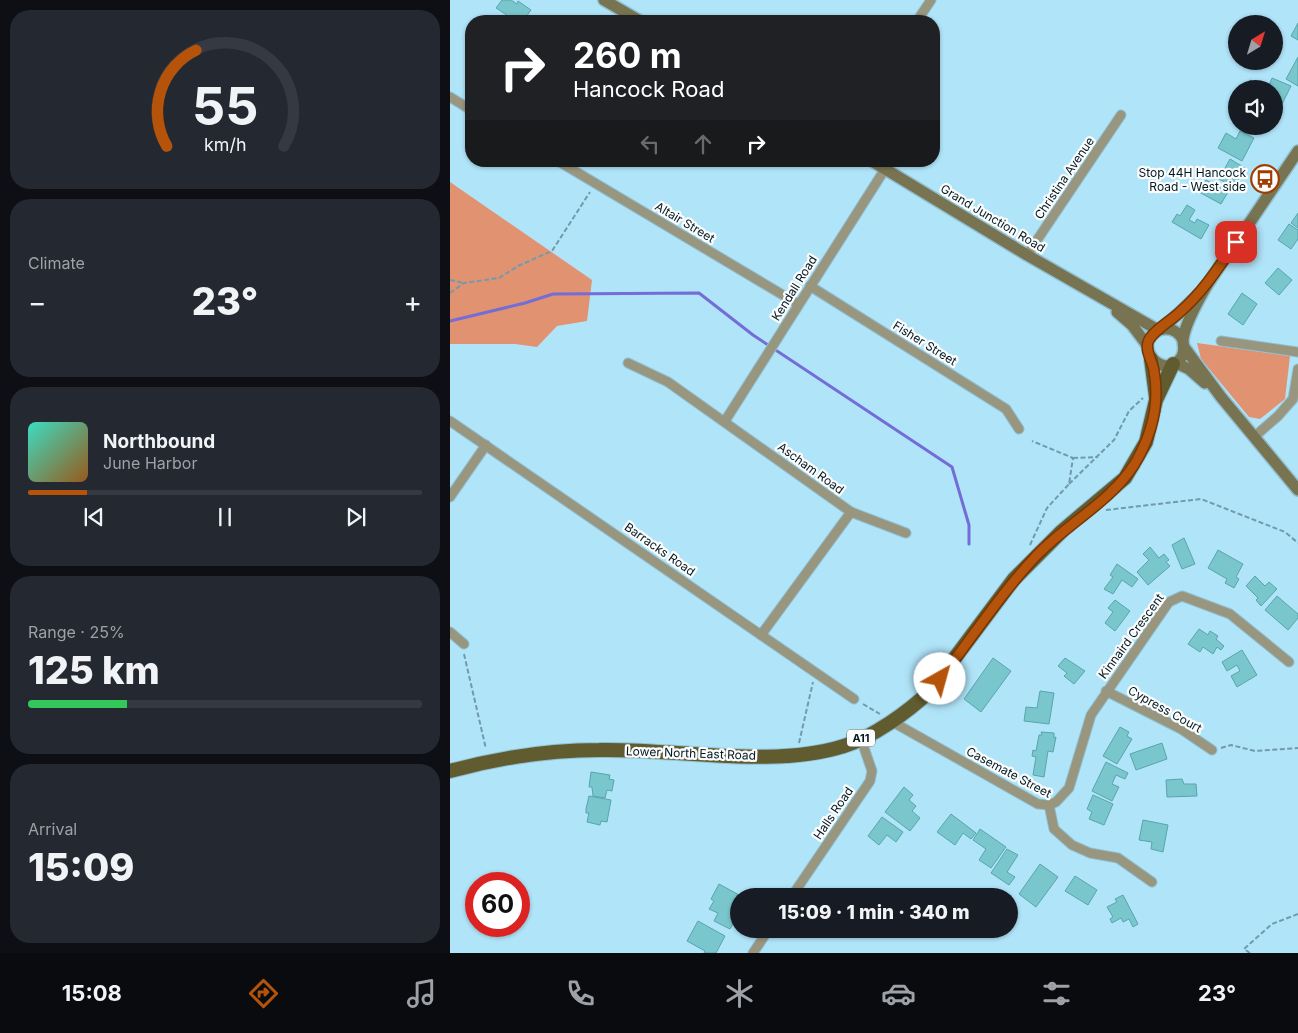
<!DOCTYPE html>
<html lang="en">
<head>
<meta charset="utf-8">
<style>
	body { margin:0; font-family:Inter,sans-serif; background:#242831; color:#f1f3f6; height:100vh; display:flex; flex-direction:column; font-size:19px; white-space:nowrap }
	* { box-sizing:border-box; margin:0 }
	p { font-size:16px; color:#9ea1a6 }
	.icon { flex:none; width:28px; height:28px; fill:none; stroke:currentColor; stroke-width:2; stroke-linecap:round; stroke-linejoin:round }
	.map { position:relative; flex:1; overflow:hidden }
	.sheet { display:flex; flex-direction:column; gap:10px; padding:10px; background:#0d0f14; width:450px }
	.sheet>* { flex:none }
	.top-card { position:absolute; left:15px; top:15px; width:475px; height:152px; border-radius:20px; box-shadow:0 1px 4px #0004; background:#202124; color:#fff; overflow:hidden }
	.needle { width:32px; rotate:38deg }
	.fabs { position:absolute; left:778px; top:15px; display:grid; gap:10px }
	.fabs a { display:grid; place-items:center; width:55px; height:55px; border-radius:50%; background:#171b24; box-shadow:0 1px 4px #0004; font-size:25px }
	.speed { position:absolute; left:15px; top:872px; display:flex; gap:10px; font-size:25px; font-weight:700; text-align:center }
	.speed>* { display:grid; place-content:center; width:65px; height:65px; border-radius:50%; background:#171b24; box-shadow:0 1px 4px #0004; line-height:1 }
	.speed .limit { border:8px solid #d22; background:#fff; color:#111 }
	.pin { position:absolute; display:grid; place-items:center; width:42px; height:42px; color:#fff; margin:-21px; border-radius:10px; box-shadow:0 2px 8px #0006 }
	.me { position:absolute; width:55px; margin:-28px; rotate:38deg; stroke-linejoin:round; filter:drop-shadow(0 0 4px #0008) }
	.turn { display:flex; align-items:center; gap:18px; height:105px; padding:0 25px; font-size:22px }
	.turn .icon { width:65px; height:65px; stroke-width:2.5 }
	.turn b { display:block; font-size:35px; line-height:42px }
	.lanes { display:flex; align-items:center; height:48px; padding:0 25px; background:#0003; justify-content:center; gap:25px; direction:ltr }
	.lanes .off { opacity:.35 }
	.big { font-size:38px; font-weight:800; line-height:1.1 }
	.sheet .widget { flex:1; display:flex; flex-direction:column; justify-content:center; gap:8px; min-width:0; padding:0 18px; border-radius:20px; background:#242831 }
	.sheet .dial { align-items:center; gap:0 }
	.dial svg { height:130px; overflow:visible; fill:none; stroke:#363941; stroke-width:7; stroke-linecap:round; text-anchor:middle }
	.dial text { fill:#f1f3f6; stroke:none }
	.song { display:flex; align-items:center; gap:15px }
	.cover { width:60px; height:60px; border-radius:8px; background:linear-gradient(135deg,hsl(170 70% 55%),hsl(30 70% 35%)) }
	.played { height:5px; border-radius:2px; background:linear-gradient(90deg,#b45309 15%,#363941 15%) }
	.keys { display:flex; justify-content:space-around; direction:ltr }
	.heat { display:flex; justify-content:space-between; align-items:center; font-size:28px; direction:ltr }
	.charge { height:8px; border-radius:4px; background:linear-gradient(90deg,#34c759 25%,#363941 0) }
	.trip { position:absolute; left:280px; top:888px; width:288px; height:50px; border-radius:25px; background:#171b24; box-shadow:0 1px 4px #0004; font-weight:800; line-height:50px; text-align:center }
	.tabs { display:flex; height:80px; justify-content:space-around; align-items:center; background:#090b0e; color:#9ea1a6 }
	.tabs .icon { width:35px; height:35px }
	.tabs .on { color:#b45309 }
	.tabs b { font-size:22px; color:#f1f3f6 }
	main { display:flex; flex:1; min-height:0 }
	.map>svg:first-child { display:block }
	.green { fill:#e19271 }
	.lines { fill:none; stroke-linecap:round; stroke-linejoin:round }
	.stream { stroke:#746cd7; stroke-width:3 }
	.building { fill:#7ac6cd; stroke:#59a5ac }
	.minor-casing { stroke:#90bfd2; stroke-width:11 }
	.secondary-casing { stroke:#90bfd2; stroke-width:14 }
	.primary-casing { stroke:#90bfd2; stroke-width:16 }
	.path { stroke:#719bac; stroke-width:2; stroke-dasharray:5 2.5; stroke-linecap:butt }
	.minor { stroke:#98967e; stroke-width:9 }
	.secondary { stroke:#787451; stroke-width:11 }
	.primary { stroke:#615c30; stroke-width:14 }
	.route-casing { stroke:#753606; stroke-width:12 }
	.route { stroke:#b45309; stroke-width:9 }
	.labels { text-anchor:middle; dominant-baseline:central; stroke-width:4.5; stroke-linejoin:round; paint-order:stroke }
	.shield { fill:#fcfcfc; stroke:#4c5d63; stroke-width:1 }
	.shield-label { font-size:11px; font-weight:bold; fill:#001922 }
	.poi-label { font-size:12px; fill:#001922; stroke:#fcfcfc; text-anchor:end }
	.street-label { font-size:12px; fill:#001922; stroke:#fcfcfc }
</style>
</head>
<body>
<main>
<section class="sheet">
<div class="widget dial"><svg viewBox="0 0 100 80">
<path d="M14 69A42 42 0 1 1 86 69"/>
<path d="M14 69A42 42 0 0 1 32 10" stroke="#b45309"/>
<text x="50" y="56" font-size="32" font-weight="700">55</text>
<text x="50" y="72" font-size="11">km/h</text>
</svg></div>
<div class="widget"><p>Climate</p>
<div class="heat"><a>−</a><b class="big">23°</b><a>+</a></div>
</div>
<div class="widget">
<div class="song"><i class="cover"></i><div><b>Northbound</b><p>June Harbor</p></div></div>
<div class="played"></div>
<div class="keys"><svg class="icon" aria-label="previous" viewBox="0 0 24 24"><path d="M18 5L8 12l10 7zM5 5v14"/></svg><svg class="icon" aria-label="pause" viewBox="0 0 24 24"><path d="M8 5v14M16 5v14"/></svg><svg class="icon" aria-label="next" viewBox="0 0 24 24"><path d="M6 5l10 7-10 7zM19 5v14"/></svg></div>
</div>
<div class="widget"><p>Range · 25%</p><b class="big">125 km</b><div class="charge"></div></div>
<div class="widget"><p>Arrival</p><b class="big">15:09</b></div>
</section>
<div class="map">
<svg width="848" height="953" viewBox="0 0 848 953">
	<rect width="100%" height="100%" fill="#b0e4f9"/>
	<g class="green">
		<path d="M0 182 142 280 137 321 107 326 87 347 65 344H0Z"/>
		<path d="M747 343 840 356 835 399 810 419 799 417 751 359Z"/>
	</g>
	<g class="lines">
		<path class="stream" d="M0 321 75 303 103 294 249 293 303 335 502 467 519 525V544"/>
	</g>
	<g class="building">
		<path d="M52 0H61L67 4 68 1 81 10 73 21H66L46 8Z"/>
		<path d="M848 23V40L841 36Z"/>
		<path d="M848 57V86L836 79Z"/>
		<path d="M822 78 841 86 829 110 824 107V89H796L800 80 818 88Z"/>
		<path d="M790 131 804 138 792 161 768 148 776 133 786 139Z"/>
		<path d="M780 159 795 168 784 187 769 179Z"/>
		<path d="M756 180 778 192 771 204 749 192Z"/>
		<path d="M737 205 745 210 739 220 745 223 747 219 759 225 751 239 722 222 727 214 730 216Z"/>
		<path d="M848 213V228L841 223Z"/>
		<path d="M839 224 848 230V239L841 249 828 240Z"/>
		<path d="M828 268 842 280 829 295 815 283Z"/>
		<path d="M792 293 807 304 793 325 778 314Z"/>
		<path d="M734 538 745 564 732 569 722 545Z"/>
		<path d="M700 547 709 558 714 554 719 560 716 562 720 566 698 585 687 572 699 560 693 554Z"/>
		<path d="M768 550 793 564 786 577 789 579 784 588 775 583 777 579 758 568Z"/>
		<path d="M667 564 688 579 682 587 672 580 663 594 654 589 663 577 660 575Z"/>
		<path d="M805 576 815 586 819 582 827 589 811 606 806 600 808 598 796 586Z"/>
		<path d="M827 596 848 614V618L838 630 815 610Z"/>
		<path d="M665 600 680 611 665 631 655 623 663 612 658 608Z"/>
		<path d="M749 629 758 635 760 631 768 636 766 639 774 646 771 650 767 647 763 654 753 647 750 652 738 644Z"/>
		<path d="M792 650 807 675 787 687 781 676 790 671 787 665 777 671 772 662Z"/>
		<path d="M543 658 561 671 531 712 514 699Z"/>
		<path d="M615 658 635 671 624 684 614 676 617 673 608 666Z"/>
		<path d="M590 691 604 693 599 724 574 721 576 707 587 708Z"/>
		<path d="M670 727 679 732 677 736 682 739 667 764 653 756Z"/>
		<path d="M591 732 604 733V738L606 737 603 752 598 751 594 777 583 775 586 757 582 756 583 750 586 751 589 735H592Z"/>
		<path d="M712 743 717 759 686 770 680 754Z"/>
		<path d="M656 762 678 773 675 779 666 775 662 784 669 787 662 801 642 791Z"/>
		<path d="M141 772 160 775 159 779 164 780 162 791 157 790 155 798 143 796 142 787H139Z"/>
		<path d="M732 779 734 784H746L747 796 717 797 716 780Z"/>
		<path d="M454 787 463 795 459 800 466 806 462 811 470 818 460 831 435 812Z"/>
		<path d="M643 795 663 804 654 825 639 819 642 812 637 809Z"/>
		<path d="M139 796 161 800 157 822 151 821 150 825 137 822 139 813H136V809Z"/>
		<path d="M501 814 526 833 521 839 513 833 505 845 487 832Z"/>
		<path d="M432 817 453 832 446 842 437 835 429 845 418 836Z"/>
		<path d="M693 820 718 825 713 852 701 849 702 842 689 840Z"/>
		<path d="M530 829 556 847 541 868 529 860 536 849 523 840Z"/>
		<path d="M557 849 568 855 557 872 565 877 559 885 541 873Z"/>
		<path d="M590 864 608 877 586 907 569 894Z"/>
		<path d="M625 876 647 890 638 905 615 891Z"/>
		<path d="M269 884 291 896H289V913L280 929 264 921 268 913 259 909 264 901 261 899Z"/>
		<path d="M673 895 688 924 683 927 679 919 673 922 671 918 662 923 660 919 663 917 657 907 667 902 665 899Z"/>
		<path d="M248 921 275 936 266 953H254L255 951 237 941Z"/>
	</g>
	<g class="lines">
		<defs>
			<g id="minor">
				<path d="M467 21 481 0"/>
				<path d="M0 97 21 110"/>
				<path d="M108 161 348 304"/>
				<path d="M577 255 671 115"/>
				<path d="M360 286 556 409 569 429"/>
				<path d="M771 341 848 352"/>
				<path d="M178 363 218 382 401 512 311 635"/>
				<path d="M0 421 404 699"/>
				<path d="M275 421 435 169"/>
				<path d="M804 437 828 416 843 399 848 369"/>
				<path d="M0 497 36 445"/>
				<path d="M401 512 456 533"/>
				<path d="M0 632 14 644"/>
				<path d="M656 691 731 729 762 750"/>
				<path d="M441 721 588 804 599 805 604 829 622 845 640 853 668 858 702 882"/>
				<path d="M599 805 606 802 619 788 641 715 719 602 732 596 780 614 839 662"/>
				<path d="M342 896 420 781 422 771 411 739"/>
				<path d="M303 953 319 929"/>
			</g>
			<g id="secondary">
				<path d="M154 0 190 21"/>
				<path d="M422 161 577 255 708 330"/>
				<path d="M667 312 682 325 697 345"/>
				<path d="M712 329 749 294"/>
				<path d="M733 340C725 325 706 325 698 341 694 360 718 376 731 358 736 351 733 346 733 340 735 323 748 301 756 287 765 272 776 257 786 243 807 212 827 182 848 151"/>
				<path d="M734 347 771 397 848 490"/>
				<path d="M726 363 739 369 755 383"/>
			</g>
			<g id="primary">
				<path d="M701 359 706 397"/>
				<path d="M0 771C48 758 99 750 149 750 225 748 322 769 394 746 423 737 458 712 480 691L564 579 612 531 675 478 696 442 706 400 723 364"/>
			</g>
		</defs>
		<use href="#minor" class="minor-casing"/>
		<use href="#secondary" class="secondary-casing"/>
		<use href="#primary" class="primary-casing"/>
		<g class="path">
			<path d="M0 280 14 283"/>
			<path d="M0 293 14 283 49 278 68 266 102 251 140 192"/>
			<path d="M623 458 648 457"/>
			<path d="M619 484 664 440 679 411 693 398"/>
			<path d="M656 510 751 499 835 532 848 543"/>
			<path d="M580 545 597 508 619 484 623 458 582 441"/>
			<path d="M14 654 36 749"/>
			<path d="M413 704 430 714"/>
			<path d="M349 743 363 682"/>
			<path d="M771 748 781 745 805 751 848 748"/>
			<path d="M800 953 794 949 822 924 848 914"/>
		</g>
		<use href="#minor" class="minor"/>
		<use href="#secondary" class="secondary"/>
		<use href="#primary" class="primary"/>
	</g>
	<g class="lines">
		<defs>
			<path id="route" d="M490 679C522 638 551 593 587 555 618 523 660 502 684 465 701 437 710 404 704 371 703 362 695 352 698 342 701 332 722 320 730 312 753 292 769 267 786 242"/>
		</defs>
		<use href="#route" class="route-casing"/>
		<use href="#route" class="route"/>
	</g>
	<defs>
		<symbol id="bus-ring" viewBox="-11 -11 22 22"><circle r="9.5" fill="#fcfcfc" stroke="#a03d00" stroke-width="1.5"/><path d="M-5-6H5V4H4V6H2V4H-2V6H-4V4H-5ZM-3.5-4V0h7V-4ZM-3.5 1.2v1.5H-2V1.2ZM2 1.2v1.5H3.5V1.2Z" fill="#a03d00"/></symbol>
	</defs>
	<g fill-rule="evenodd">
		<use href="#bus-ring" x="799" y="163" width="32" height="32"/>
	</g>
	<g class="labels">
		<rect class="shield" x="397" y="729.5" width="28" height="17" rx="4"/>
		<g class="shield-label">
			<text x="411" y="738">A11</text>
		</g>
		<g class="poi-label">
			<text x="796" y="172">Stop 44H Hancock<tspan x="796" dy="14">Road - West side</tspan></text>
		</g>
		<g class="street-label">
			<text transform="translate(614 178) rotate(-56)">Christina Avenue</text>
			<text transform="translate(543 218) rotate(31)">Grand Junction Road</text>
			<text transform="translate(235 222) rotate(31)">Altair Street</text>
			<text transform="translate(344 288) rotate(-58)">Kendall Road</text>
			<text transform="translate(475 343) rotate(32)">Fisher Street</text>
			<text transform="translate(361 468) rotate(36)">Ascham Road</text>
			<text transform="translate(210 549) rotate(35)">Barracks Road</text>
			<text transform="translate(681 636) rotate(-54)">Kinnaird Crescent</text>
			<text transform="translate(715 709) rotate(29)">Cypress Court</text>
			<text transform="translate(241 753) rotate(2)">Lower North East Road</text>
			<text transform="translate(559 772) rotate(28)">Casemate Street</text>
			<text transform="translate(383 813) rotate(-56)">Halls Road</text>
		</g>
	</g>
</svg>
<div class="fabs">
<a><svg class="needle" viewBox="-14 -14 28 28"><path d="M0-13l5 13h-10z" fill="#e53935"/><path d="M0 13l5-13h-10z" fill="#9ea1a6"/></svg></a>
<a><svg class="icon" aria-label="sound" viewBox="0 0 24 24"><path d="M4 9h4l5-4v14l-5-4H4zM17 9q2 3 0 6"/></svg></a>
</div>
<div class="speed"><div class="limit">60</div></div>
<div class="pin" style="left:786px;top:242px;background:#d93025"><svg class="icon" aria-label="arrive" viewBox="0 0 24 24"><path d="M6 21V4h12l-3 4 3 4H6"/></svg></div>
<svg class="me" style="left:490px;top:679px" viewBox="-20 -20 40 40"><circle r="19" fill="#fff"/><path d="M0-13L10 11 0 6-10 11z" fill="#b45309"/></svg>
<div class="trip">15:09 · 1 min · 340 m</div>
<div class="top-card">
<div class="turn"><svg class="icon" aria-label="right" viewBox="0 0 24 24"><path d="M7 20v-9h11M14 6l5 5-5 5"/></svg><div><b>260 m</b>Hancock Road</div></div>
<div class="lanes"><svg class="icon off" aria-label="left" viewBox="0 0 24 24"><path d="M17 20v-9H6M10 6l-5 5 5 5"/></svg><svg class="icon off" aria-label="ahead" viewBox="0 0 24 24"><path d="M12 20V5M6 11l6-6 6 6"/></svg><svg class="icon" aria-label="right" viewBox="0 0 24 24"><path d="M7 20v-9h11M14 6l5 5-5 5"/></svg></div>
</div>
</div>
</main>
<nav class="tabs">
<b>15:08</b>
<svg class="icon on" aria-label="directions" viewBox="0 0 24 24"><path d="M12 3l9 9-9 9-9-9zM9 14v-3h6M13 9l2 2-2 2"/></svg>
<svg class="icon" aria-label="music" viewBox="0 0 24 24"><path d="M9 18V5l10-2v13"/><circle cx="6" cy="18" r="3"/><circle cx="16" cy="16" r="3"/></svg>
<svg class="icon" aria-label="phone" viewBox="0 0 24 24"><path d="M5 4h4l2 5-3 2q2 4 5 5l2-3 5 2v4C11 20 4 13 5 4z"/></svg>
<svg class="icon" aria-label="climate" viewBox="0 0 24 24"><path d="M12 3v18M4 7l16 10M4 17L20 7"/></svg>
<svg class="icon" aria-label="car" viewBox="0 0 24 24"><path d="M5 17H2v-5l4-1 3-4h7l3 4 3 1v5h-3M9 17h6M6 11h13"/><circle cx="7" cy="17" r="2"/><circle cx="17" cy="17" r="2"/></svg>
<svg class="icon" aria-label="filters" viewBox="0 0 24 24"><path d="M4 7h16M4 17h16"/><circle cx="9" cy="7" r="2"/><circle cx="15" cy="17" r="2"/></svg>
<b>23°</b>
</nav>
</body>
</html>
